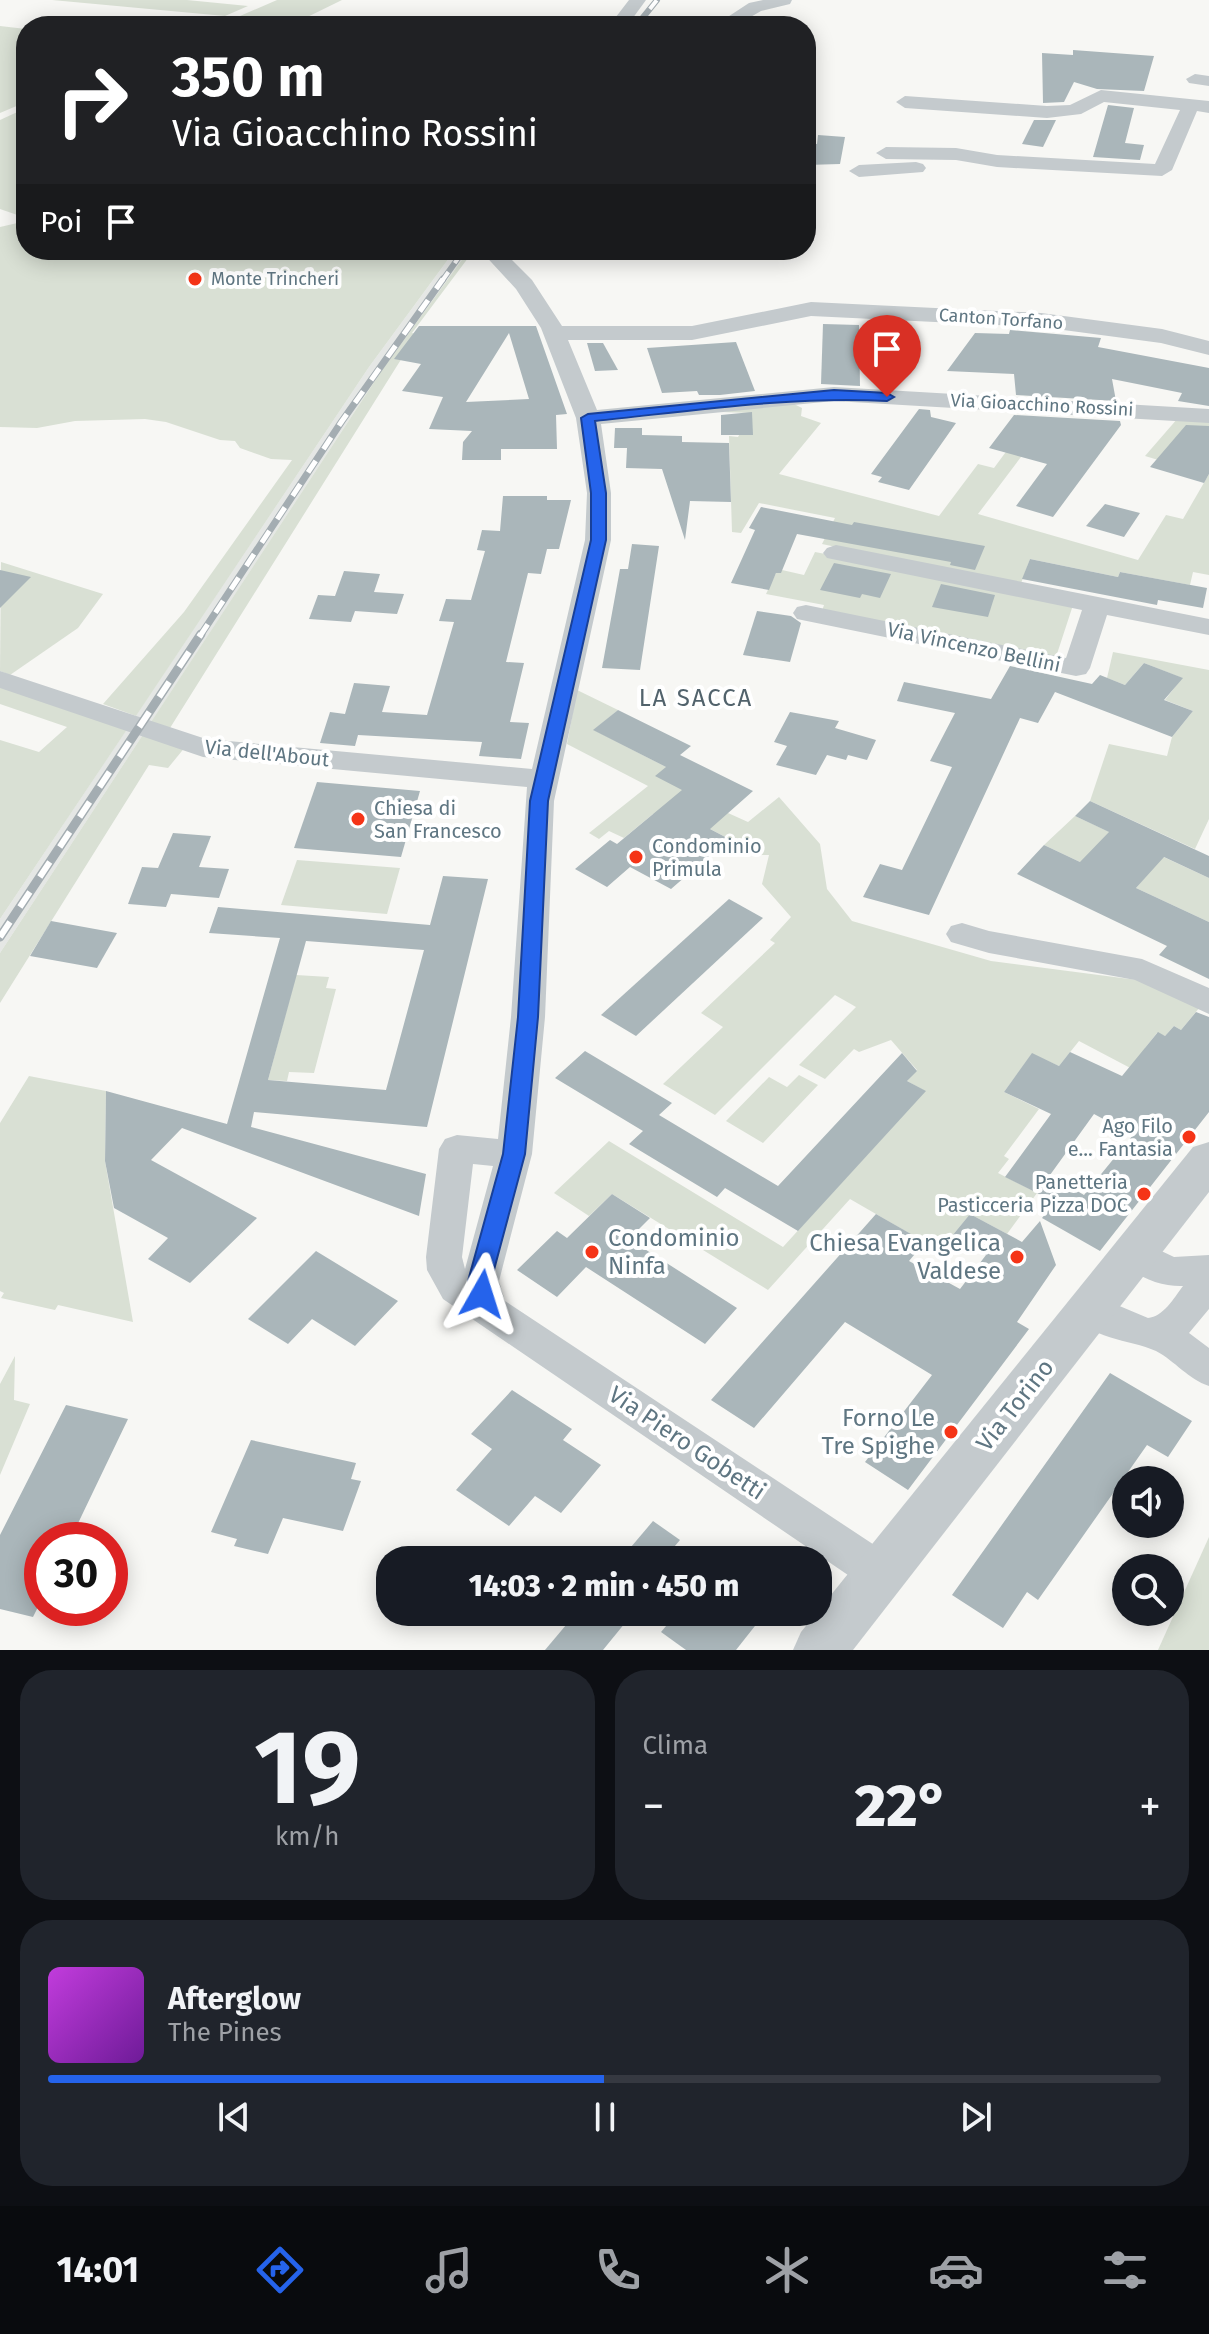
<!DOCTYPE html>
<html lang="it">
<head>
<meta charset="utf-8">
<style>
	body { margin:0; font-family:"Fira Sans",sans-serif; background:#20242c; color:#f1f3f6; height:100vh; display:flex; flex-direction:column; font-size:30px; white-space:nowrap }
	* { box-sizing:border-box; margin:0 }
	p { font-size:26px; color:#9ea1a6 }
	.icon { flex:none; width:44px; height:44px; fill:none; stroke:currentColor; stroke-width:2; stroke-linecap:round; stroke-linejoin:round }
	.map { position:relative; height:1650px; overflow:hidden }
	.details { display:flex; flex-direction:column; gap:20px; padding:20px; background:#0d0f14; flex:1 }
	.details>* { flex:none }
	.banner { position:absolute; left:16px; top:16px; width:800px; height:244px; border-radius:32px; box-shadow:0 4px 20px #0003; background:#202124; color:#fff; overflow:hidden }
	.fabs { position:absolute; left:1112px; top:1466px; display:grid; gap:16px }
	.fabs a { display:grid; place-items:center; width:72px; height:72px; border-radius:50%; background:#171b24; box-shadow:0 4px 20px #0003; font-size:40px }
	.speed { position:absolute; left:24px; top:1522px; display:flex; gap:16px; font-size:40px; font-weight:700; text-align:center }
	.speed>* { display:grid; place-content:center; width:104px; height:104px; border-radius:50%; background:#171b24; box-shadow:0 4px 20px #0003; line-height:1 }
	.speed .limit { border:12px solid #d22; background:#fff; color:#111 }
	.pin { position:absolute; display:grid; place-items:center; width:68px; height:68px; color:#fff; margin:-82px -34px; border-radius:50% 50% 50% 0; rotate:-45deg; box-shadow:0 0 8px #0007 }
	.pin .icon { rotate:45deg }
	.me { position:absolute; width:88px; margin:-44px; rotate:6deg; stroke-linejoin:round; filter:drop-shadow(0 0 6px #0008) }
	.turn { display:flex; align-items:center; gap:28px; height:168px; padding:0 24px; font-size:36px }
	.turn .icon { width:104px; height:104px; stroke-width:2.5 }
	.turn b { display:block; font-size:56px; line-height:68px }
	.then { display:flex; align-items:center; height:76px; padding:0 24px; background:#0003; gap:16px; font-size:30px }
	.big { font-size:60px; font-weight:800; line-height:1.1 }
	.details .tile { flex:1; display:flex; flex-direction:column; justify-content:center; gap:12px; min-width:0; padding:0 28px; border-radius:32px; background:#20242c }
	.details .dial { align-items:center; gap:0 }
	.dial b { font-size:104px; line-height:1 }
	.song { display:flex; align-items:center; gap:24px }
	.cover { width:96px; height:96px; border-radius:12px; background:linear-gradient(135deg,hsl(290 70% 55%),hsl(280 70% 35%)) }
	.played { height:8px; border-radius:4px; background:linear-gradient(90deg,#2563eb 50%,#363941 50%) }
	.keys { display:flex; justify-content:space-around; direction:ltr }
	.heat { display:flex; justify-content:space-between; align-items:center; font-size:44px; direction:ltr }
	.details .tiles { flex:1; display:grid; gap:20px; grid-template-columns:1fr 1fr }
	.tile:last-child { grid-column:span 2 }
	.trip { position:absolute; left:376px; top:1546px; width:456px; height:80px; border-radius:32px; background:#171b24; box-shadow:0 4px 20px #0003; font-weight:800; line-height:80px; text-align:center }
	.menu { display:flex; height:128px; justify-content:space-around; align-items:center; background:#090b0e; color:#9ea1a6 }
	.menu .icon { width:56px; height:56px }
	.menu .active { color:#2563eb }
	.menu b { font-size:36px; color:#f1f3f6 }
	.map>svg:first-child { display:block }
	.built { fill:#e5e7e5 }
	.green { fill:#d9e0d4 }
	.building { fill:#aab6ba; fill-rule:evenodd }
	.lines { fill:none; stroke-linecap:round; stroke-linejoin:round }
	.minor { fill:#c4cacd; fill-rule:evenodd }
	.tertiary { fill:#c4cacd; fill-rule:evenodd }
	.rail-far2-casing { stroke:#a4adb2; stroke-width:6 }
	.rail-far1-casing { stroke:#a4adb2; stroke-width:7 }
	.rail-casing { stroke:#a4adb2; stroke-width:9 }
	.rail-far2 { stroke:#fff; stroke-width:4; stroke-dasharray:11; stroke-linecap:butt }
	.rail-far1 { stroke:#fff; stroke-width:5; stroke-dasharray:14; stroke-linecap:butt }
	.rail { stroke:#fff; stroke-width:6; stroke-dasharray:18; stroke-linecap:butt }
	.route { fill:#2563eb; stroke:#184099; stroke-width:2 }
	.poi-dot { fill:#f53417; stroke:#fff; stroke-width:3 }
	.labels { text-anchor:middle; dominant-baseline:central; stroke-width:8; stroke-linejoin:round; paint-order:stroke }
	.far-poi-label { font-size:18px; fill:#5f7682; stroke:#fff; text-anchor:start }
	.far-street-label { font-size:18px; fill:#5f7682; stroke:#fff }
	.street-label { font-size:20px; fill:#5f7682; stroke:#fff }
	.poi-label { font-size:20px; fill:#5f7682; stroke:#fff; text-anchor:start }
	.quarter-label { font-size:24px; letter-spacing:2px; fill:#52636c; stroke:#fff }
	.near-poi-label { font-size:24px; fill:#5f7682; stroke:#fff; text-anchor:end }
	.near-street-label { font-size:24px; fill:#5f7682; stroke:#fff }
</style>
</head>
<body>
<div class="map">
<svg width="1209" height="1650" viewBox="0 0 1209 1650">
	<rect width="100%" height="100%" fill="#f7f7f4"/>
	<path class="built" d="M455 250H469L382 370 0 953V919L369 367Z"/>
	<g class="green">
		<path d="M52 0H187L248 6 225 16Z"/>
		<path d="M277 0H342L289 26H217Z"/>
		<path d="M0 26 26 29V102L0 113Z"/>
		<path d="M26 108V218L0 209V120Z"/>
		<path d="M26 221V250H455L369 367 136 716 103 704 184 612 292 460 271 459 240 448 235 441 220 440 166 422 145 419 75 421 37 428 0 427V227Z"/>
		<path d="M469 250H482H474L412 333 417 334 170 728 151 722 382 370Z"/>
		<path d="M790 402 802 408 801 416 821 423 779 474 939 516 978 464 994 468 1008 449 1024 453 978 514 1138 560 1166 515 1183 519 1209 474V575L1193 572 1190 585 1120 572 1118 577 1030 559 1020 586 822 544 835 518 759 503 741 533 732 532 729 436 738 437 751 413 721 412Z"/>
		<path d="M1178 418 1209 422V469L1175 465 1145 456Z"/>
		<path d="M815 552 1074 602 1056 657 822 611 824 605 766 594 776 573 782 570 804 575Z"/>
		<path d="M1 562 103 594 78 628 10 675 0 671Z"/>
		<path d="M1113 652 1209 670V819L1195 849 1090 801 1109 744 1167 756 1172 737 1193 711 1165 700 1182 678 1144 663 1125 685 1107 678Z"/>
		<path d="M0 687 128 728 0 919V740L39 752 67 727 0 704Z"/>
		<path d="M577 690 618 710 594 730 666 767 728 813 748 822 779 797 820 844 827 889 852 921 991 961 1145 981 1200 1007 1181 1030 1174 1026 1165 1036 1157 1033 1145 1048 1155 1081 1079 1041 1059 1066 1032 1054 1004 1092 1039 1109 1004 1156 1009 1159 998 1173 1037 1193 1007 1234 970 1214 940 1251 850 1199 768 1290 612 1194 589 1216 554 1193 609 1141 783 1247 925 1091 907 1081 917 1070 891 1040 859 1052 854 1049 825 1079 799 1065 856 1007 835 995 715 1115 663 1084 723 1027 701 1013 775 943 770 940 791 917 762 884 769 855H759L697 822 686 830 653 814 624 838 609 831 599 839 589 833 648 786 567 744Z"/>
		<path d="M144 733 186 746 168 768 149 765 0 1003V953Z"/>
		<path d="M1075 816 1209 878V922L1136 888 1155 866 1080 862 1044 845Z"/>
		<path d="M297 860 400 868 387 914 281 905Z"/>
		<path d="M296 975 329 977 326 988 336 989 314 1073 289 1072 287 1081 268 1080Z"/>
		<path d="M799 1075 818 1085 763 1143 726 1121 769 1077 787 1087Z"/>
		<path d="M29 1076 106 1091 105 1161 133 1322 58 1305 55 1310 1 1298 4 1293 0 1291V1123Z"/>
		<path d="M15 1356 14 1400 30 1404 0 1475V1384Z"/>
		<path d="M1209 1537V1650H1158Z"/>
	</g>
	<g class="building">
		<path d="M1073 50 1154 56 1144 91 1097 89 1074 82 1064 102 1043 103 1042 53 1073 55Z"/>
		<path d="M1108 105 1134 108 1125 143 1144 145 1140 160 1093 157Z"/>
		<path d="M1034 120H1056L1043 147 1022 144Z"/>
		<path d="M818 135 845 137 840 164 806 165V143L817 144Z"/>
		<path d="M823 324 859 325 860 386 821 384Z"/>
		<path d="M419 326H536L567 414 556 415 557 449H501V460H462L463 442 472 431 429 429 443 397 402 391 421 364 394 359ZM509 333 529 399 466 402Z"/>
		<path d="M1010 330 1101 338 1098 347 1209 368V406L1178 401 1182 393 1112 379 1116 401 1016 395 1014 374 947 371 975 333 1009 334Z"/>
		<path d="M736 342 755 391 720 395H699L697 391 662 393 647 348Z"/>
		<path d="M587 343H603L618 370 595 371Z"/>
		<path d="M919 409 930 410 931 417 956 423 909 490 878 482 882 477 871 474Z"/>
		<path d="M752 412 753 435H721V415Z"/>
		<path d="M1014 415 1120 421 1121 425 1053 517 1016 506 1047 464 989 448Z"/>
		<path d="M1186 425 1209 426V474L1204 483 1150 467Z"/>
		<path d="M615 428H642V435L682 436V442L729 443 731 502 690 501 685 540 662 469 626 468 627 448H614Z"/>
		<path d="M503 496H547V500H571L559 549H547L541 574 528 573 506 662 524 663 510 722 529 723 521 759 479 756 482 742 358 735 355 746 320 743 330 712 345 714 354 683 390 686 382 712 427 715 454 622 439 621 446 599 471 600 485 551 477 550 482 530 500 531Z"/>
		<path d="M1105 504 1140 513 1124 537 1086 526Z"/>
		<path d="M761 507 852 525 854 522 985 546 975 570 950 565 951 562 797 534 781 573H776L769 590 731 583 755 530 749 528Z"/>
		<path d="M632 544 659 546 640 670 602 668 620 569H628Z"/>
		<path d="M1030 559 1118 577 1120 572 1207 588 1203 608 1158 600 1157 605 1022 579Z"/>
		<path d="M834 563 891 574 880 598 862 594 860 598 820 590Z"/>
		<path d="M0 570 31 577 0 608Z"/>
		<path d="M344 571 380 574 374 592 404 594 397 614 355 611 351 622 309 619 318 595 335 596Z"/>
		<path d="M941 584 995 595 988 617 932 607Z"/>
		<path d="M757 611 791 616 801 623 790 662 743 655Z"/>
		<path d="M1144 663 1183 678 1164 700 1193 711 1172 737 1055 692 1038 723 1020 718 929 915 863 897 880 864 902 870 952 767 930 761 955 713 897 701 904 682 991 699 1010 666 1092 684 1100 675 1125 685Z"/>
		<path d="M618 710 691 746 680 755 753 791 710 829 729 839 671 889 630 867 607 887 575 869 610 840 617 844 682 790 655 776 666 767 593 730Z"/>
		<path d="M790 712 839 721 835 728 876 740 867 760 848 755 846 760 827 755 816 775 776 765 787 746 774 742Z"/>
		<path d="M317 782 420 791 401 857 294 848Z"/>
		<path d="M1090 801 1209 856V878L1164 857 1136 888 1209 922V979L1159 955 1167 946 1017 874 1044 845 1080 862 1109 832 1075 816Z"/>
		<path d="M173 833 211 836 199 867 229 869 219 898 171 894 166 907 128 904 142 867 158 868Z"/>
		<path d="M443 876 488 879 427 1127 254 1112 251 1127 426 1174 419 1216 182 1128 151 1160 257 1218 190 1283 148 1259 168 1238 114 1208 105 1161 106 1091 227 1124 280 938 209 933 218 907 430 925ZM306 941 424 950 386 1090 268 1080Z"/>
		<path d="M729 899 763 918 636 1036 601 1015Z"/>
		<path d="M51 921 117 933 97 968 30 956Z"/>
		<path d="M1196 1012 1209 1017V1112L1100 1251 1042 1218 1055 1202 1005 1177 1051 1114 1004 1092 1032 1053 1059 1066 1070 1052 1122 1076 1158 1032 1165 1036 1174 1026 1181 1030ZM1094 1114 1133 1135 1084 1195 1050 1175Z"/>
		<path d="M585 1051 672 1103 659 1115 778 1186 902 1053 917 1071 907 1081 926 1091 798 1231 725 1188 717 1197 629 1144 643 1131 555 1078Z"/>
		<path d="M612 1194 650 1218 629 1239 737 1308 705 1344 586 1267 557 1297 517 1270 557 1231 567 1238Z"/>
		<path d="M876 1214 925 1242 909 1261 960 1289 986 1255 952 1236 970 1214 1022 1242 1040 1221 1056 1265 1017 1322 1029 1329 908 1490 865 1462 932 1375 845 1322 754 1428 711 1400Z"/>
		<path d="M316 1251 398 1301 355 1346 312 1319 288 1344 248 1319Z"/>
		<path d="M1110 1373 1192 1421 1168 1457 1147 1445 1038 1600 1027 1592 1003 1628 952 1595Z"/>
		<path d="M512 1390 572 1429 563 1440 601 1465 561 1513 535 1496 509 1526 456 1490 492 1449 471 1434Z"/>
		<path d="M66 1405 128 1419 70 1540H42V1599L33 1617 0 1609V1535Z"/>
		<path d="M251 1440 356 1463 351 1479 361 1481 343 1531 283 1518 268 1554 234 1546 237 1539 211 1532Z"/>
		<path d="M653 1521 680 1540 663 1560H620Z"/>
		<path d="M577 1612H609L625 1623 603 1650H545Z"/>
		<path d="M678 1612H766L736 1650H686L661 1632Z"/>
	</g>
	<g class="lines">
		<g class="minor">
			<path d="M629 0H646L627 26H609Z"/>
			<path d="M763 0H792L790 4 761 11 735 26H714L749 3Z"/>
			<path d="M1195 74 1209 76V86L1189 83 1186 79Z"/>
			<path d="M1101 90 1209 101V113L1197 111 1172 170 1162 176 997 167 956 160 886 159 876 153 886 147 956 148 997 155 1155 164 1180 110 1104 102 1081 114 1047 118 905 108 896 102 905 96 1047 106 1070 105Z"/>
			<path d="M916 162 923 164 926 168 923 172 859 177 849 171 859 165Z"/>
			<path d="M480 250H502L532 280 562 326H692L811 302 1041 313 1162 329 1209 341V355L1161 343 1041 327 811 316 692 340H568L597 410 834 387 1209 409V423L834 401 601 424 611 493V540L554 801 545 1017 532 1154 499 1281 505 1301 897 1560 903 1574 897 1588 882 1593 867 1588 443 1299 427 1270 426 1257 439 1149 445 1139 457 1135 498 1139 511 1017 527 787 203 757 0 688V671L206 739 532 769 585 540 587 493 576 418 541 328 516 289ZM473 1164 493 1166 465 1269 462 1257Z"/>
			<path d="M836 545 1209 619V635L1107 615 1090 668 1086 674 1076 676 797 619 793 613 797 607 806 605 1066 658 1082 610 827 558 823 553 827 548Z"/>
			<path d="M962 923 989 931 1142 959 1209 988V1014L1135 980 989 953 951 942 946 934 951 926Z"/>
			<path d="M1136 1239 1174 1257 1209 1255V1309L1189 1333 1209 1348V1386C1188 1379 1175 1361 1156 1351 1130 1339 1087 1340 1072 1310L1078 1299 1091 1294 1148 1318C1163 1317 1174 1298 1183 1286 1160 1287 1128 1275 1118 1254L1123 1244Z"/>
		</g>
		<path class="tertiary" d="M1209 1142V1192L853 1650H793L801 1632 1193 1147Z"/>
		<defs>
			<g id="rail-far2">
				<path d="M636 26 657 0"/>
				<path d="M442 281 464 250"/>
			</g>
			<path id="rail-far1" d="M200 636 342 421 443 279"/>
			<path id="rail" d="M0 937 201 634"/>
		</defs>
		<use href="#rail-far2" class="rail-far2-casing"/>
		<use href="#rail-far1" class="rail-far1-casing"/>
		<use href="#rail" class="rail-casing"/>
		<use href="#rail-far2" class="rail-far2"/>
		<use href="#rail-far1" class="rail-far1"/>
		<use href="#rail" class="rail"/>
	</g>
	<path class="route" d="M834 390 887 393 894 397 887 401C789 396 692 411 595 421L606 493V540L548 801 538 1017 525 1154 491 1281 493 1294 490 1301 482 1304 474 1301 468 1281 503 1154 518 1017 530 801 591 540V493L581 418 588 414Z"/>
	<g class="poi-dot">
		<circle cx="195" cy="279" r="8"/>
		<circle cx="358" cy="819" r="8"/>
		<circle cx="636" cy="857" r="8"/>
		<circle cx="1189" cy="1137" r="8"/>
		<circle cx="1144" cy="1194" r="8"/>
		<circle cx="592" cy="1252" r="8"/>
		<circle cx="1017" cy="1257" r="8"/>
		<circle cx="951" cy="1432" r="8"/>
	</g>
	<g class="labels">
		<g class="far-poi-label">
			<text x="211" y="279">Monte Trincheri</text>
		</g>
		<g class="far-street-label">
			<text transform="translate(1001 319) rotate(4)">Canton Torfano</text>
			<text transform="translate(1042 405) rotate(3)">Via Gioacchino Rossini</text>
		</g>
		<g class="street-label">
			<text transform="translate(974 647) rotate(12)">Via Vincenzo Bellini</text>
			<text transform="translate(267 753) rotate(6)">Via dell'About</text>
		</g>
		<g class="poi-label">
			<text x="374" y="808">Chiesa di<tspan x="374" dy="23">San Francesco</tspan></text>
			<text x="652" y="846">Condominio<tspan x="652" dy="23">Primula</tspan></text>
			<text x="1173" y="1126" text-anchor="end">Ago Filo<tspan x="1173" dy="23">e... Fantasia</tspan></text>
			<text x="1128" y="1182" text-anchor="end">Panetteria<tspan x="1128" dy="23">Pasticceria Pizza DOC</tspan></text>
		</g>
		<g class="quarter-label">
			<text x="696" y="698">LA SACCA</text>
		</g>
		<g class="near-poi-label">
			<text x="608" y="1238" text-anchor="start">Condominio<tspan x="608" dy="28">Ninfa</tspan></text>
			<text x="1001" y="1243">Chiesa Evangelica<tspan x="1001" dy="28">Valdese</tspan></text>
			<text x="935" y="1418">Forno Le<tspan x="935" dy="28">Tre Spighe</tspan></text>
		</g>
		<g class="near-street-label">
			<text transform="translate(1015 1405) rotate(-52)">Via Torino</text>
			<text transform="translate(687 1443) rotate(34)">Via Piero Gobetti</text>
		</g>
	</g>
</svg>
<div class="fabs">
<a><svg class="icon" aria-label="sound" viewBox="0 0 24 24"><path d="M4 9h4l5-4v14l-5-4H4zM17 9q2 3 0 6"/></svg></a>
<a><svg class="icon" aria-label="search" viewBox="0 0 24 24"><circle cx="10" cy="10" r="6"/><path d="M15 15l6 6"/></svg></a>
</div>
<div class="speed"><div class="limit">30</div></div>
<div class="pin" style="left:887px;top:397px;background:#d93025"><svg class="icon" aria-label="arrive" viewBox="0 0 24 24"><path d="M6 21V4h12l-3 4 3 4H6"/></svg></div>
<svg class="me" style="left:482px;top:1294px" viewBox="-20 -20 40 40"><path d="M0-17L14 15 0 8-14 15z" fill="#2563eb" stroke="#fff" stroke-width="4"/></svg>
<div class="trip">14:03 · 2 min · 450 m</div>
<div class="banner">
<div class="turn"><svg class="icon" aria-label="right" viewBox="0 0 24 24"><path d="M7 20v-9h11M14 6l5 5-5 5"/></svg><div><b>350 m</b>Via Gioacchino Rossini</div></div>
<div class="then">Poi<svg class="icon" aria-label="arrive" viewBox="0 0 24 24"><path d="M6 21V4h12l-3 4 3 4H6"/></svg></div>
</div>
</div>
<section class="details">
<div class="tiles">
<div class="tile dial"><b>19</b><p>km/h</p></div>
<div class="tile"><p>Clima</p>
<div class="heat"><a>−</a><b class="big">22°</b><a>+</a></div>
</div>
<div class="tile">
<div class="song"><i class="cover"></i><div><b>Afterglow</b><p>The Pines</p></div></div>
<div class="played"></div>
<div class="keys"><svg class="icon" aria-label="previous" viewBox="0 0 24 24"><path d="M18 5L8 12l10 7zM5 5v14"/></svg><svg class="icon" aria-label="pause" viewBox="0 0 24 24"><path d="M8 5v14M16 5v14"/></svg><svg class="icon" aria-label="next" viewBox="0 0 24 24"><path d="M6 5l10 7-10 7zM19 5v14"/></svg></div>
</div>
</div>
</section>
<nav class="menu">
<b>14:01</b>
<svg class="icon active" aria-label="directions" viewBox="0 0 24 24"><path d="M12 3l9 9-9 9-9-9zM9 14v-3h6M13 9l2 2-2 2"/></svg>
<svg class="icon" aria-label="music" viewBox="0 0 24 24"><path d="M9 18V5l10-2v13"/><circle cx="6" cy="18" r="3"/><circle cx="16" cy="16" r="3"/></svg>
<svg class="icon" aria-label="phone" viewBox="0 0 24 24"><path d="M5 4h4l2 5-3 2q2 4 5 5l2-3 5 2v4C11 20 4 13 5 4z"/></svg>
<svg class="icon" aria-label="climate" viewBox="0 0 24 24"><path d="M12 3v18M4 7l16 10M4 17L20 7"/></svg>
<svg class="icon" aria-label="car" viewBox="0 0 24 24"><path d="M5 17H2v-5l4-1 3-4h7l3 4 3 1v5h-3M9 17h6M6 11h13"/><circle cx="7" cy="17" r="2"/><circle cx="17" cy="17" r="2"/></svg>
<svg class="icon" aria-label="filters" viewBox="0 0 24 24"><path d="M4 7h16M4 17h16"/><circle cx="9" cy="7" r="2"/><circle cx="15" cy="17" r="2"/></svg>
</nav>
</body>
</html>
